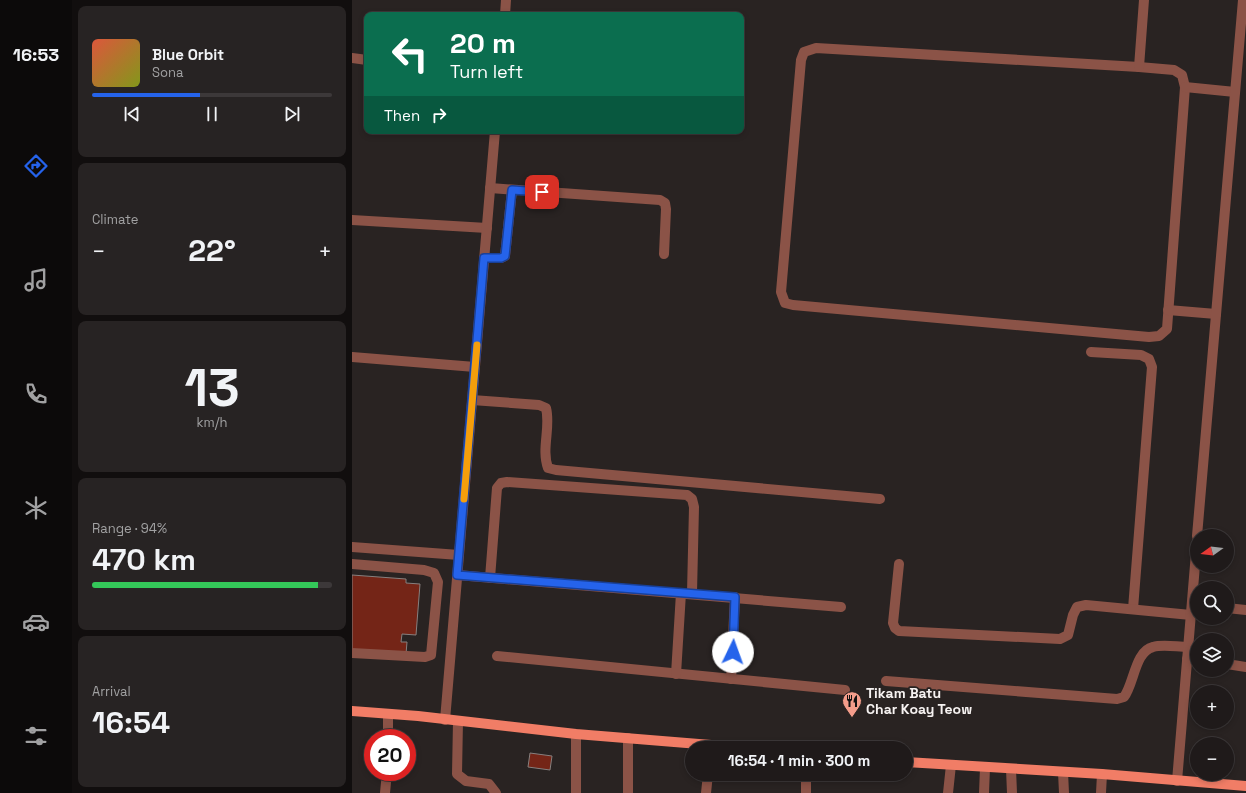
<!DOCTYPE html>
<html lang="en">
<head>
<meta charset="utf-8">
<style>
	body { margin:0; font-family:"Space Grotesk",sans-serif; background:#272323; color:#f1f3f6; height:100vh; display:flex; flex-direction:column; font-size:15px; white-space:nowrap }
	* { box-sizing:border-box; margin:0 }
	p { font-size:13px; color:#a1a1a2 }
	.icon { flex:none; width:22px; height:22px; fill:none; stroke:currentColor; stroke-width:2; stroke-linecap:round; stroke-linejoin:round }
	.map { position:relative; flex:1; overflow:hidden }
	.side { display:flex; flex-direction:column; gap:6px; padding:6px; background:#110e0e; width:280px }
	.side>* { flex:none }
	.banner { position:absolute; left:12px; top:12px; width:380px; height:122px; border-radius:8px; box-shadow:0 2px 6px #0003,0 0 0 1px #3c3839; background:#0b6e4f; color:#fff; overflow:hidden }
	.needle { width:26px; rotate:255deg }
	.controls { position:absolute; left:838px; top:529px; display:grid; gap:8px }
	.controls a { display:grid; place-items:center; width:44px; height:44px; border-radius:50%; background:#1f1a1a; box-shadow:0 2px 6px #0003,0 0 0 1px #3c3839; font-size:20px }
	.speed { position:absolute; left:12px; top:729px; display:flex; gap:8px; font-size:20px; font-weight:700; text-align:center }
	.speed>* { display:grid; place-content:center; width:52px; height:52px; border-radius:50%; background:#1f1a1a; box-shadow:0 2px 6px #0003,0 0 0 1px #3c3839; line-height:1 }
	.speed .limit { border:6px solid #d22; background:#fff; color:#111 }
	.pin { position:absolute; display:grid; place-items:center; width:34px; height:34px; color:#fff; margin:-17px; border-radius:8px; box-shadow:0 2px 6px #0006 }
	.me { position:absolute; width:44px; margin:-22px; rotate:3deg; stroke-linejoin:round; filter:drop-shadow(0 0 3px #0008) }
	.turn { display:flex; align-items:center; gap:14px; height:84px; padding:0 20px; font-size:18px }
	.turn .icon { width:52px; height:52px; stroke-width:2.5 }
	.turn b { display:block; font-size:28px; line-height:34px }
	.then { display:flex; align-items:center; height:38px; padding:0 20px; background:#0003; gap:8px; font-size:15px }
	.big { font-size:30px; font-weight:700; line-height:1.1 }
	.side .widget { flex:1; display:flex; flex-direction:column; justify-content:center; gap:6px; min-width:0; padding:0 14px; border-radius:8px; background:#272323 }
	.side .dial { align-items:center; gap:0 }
	.dial b { font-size:52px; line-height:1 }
	.song { display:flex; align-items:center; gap:12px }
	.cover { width:48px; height:48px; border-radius:6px; background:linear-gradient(135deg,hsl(10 70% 55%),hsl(70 70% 35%)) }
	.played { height:4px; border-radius:2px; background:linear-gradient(90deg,#2563eb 45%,#3c3839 45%) }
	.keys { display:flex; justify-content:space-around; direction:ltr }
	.heat { display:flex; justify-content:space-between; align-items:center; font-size:22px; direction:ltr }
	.charge { height:6px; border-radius:3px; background:linear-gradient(90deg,#34c759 94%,#3c3839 0) }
	.trip { position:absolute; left:333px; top:741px; width:228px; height:40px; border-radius:20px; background:#1f1a1a; box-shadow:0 2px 6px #0003,0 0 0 1px #3c3839; font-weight:700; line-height:40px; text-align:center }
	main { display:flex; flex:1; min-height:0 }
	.dock { display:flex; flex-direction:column; width:72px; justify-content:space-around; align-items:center; background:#0c0a0a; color:#a1a1a2 }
	.dock .icon { width:28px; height:28px }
	.dock .on { color:#2563eb }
	.dock b { font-size:18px; color:#f1f3f6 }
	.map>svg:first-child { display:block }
	.building { fill:#742517; stroke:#87807f }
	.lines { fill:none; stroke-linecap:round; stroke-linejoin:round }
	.minor { stroke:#8b5347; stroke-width:10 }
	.major { stroke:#f17d66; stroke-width:10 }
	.route-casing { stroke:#184099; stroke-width:10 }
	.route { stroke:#2563eb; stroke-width:7 }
	.slow { stroke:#f59e0b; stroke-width:7 }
	.labels { text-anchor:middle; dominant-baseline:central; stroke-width:3.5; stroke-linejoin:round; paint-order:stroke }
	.poi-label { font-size:14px; font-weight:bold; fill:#f6f2f1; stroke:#292322; text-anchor:start }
</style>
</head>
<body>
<main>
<nav class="dock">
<b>16:53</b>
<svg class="icon on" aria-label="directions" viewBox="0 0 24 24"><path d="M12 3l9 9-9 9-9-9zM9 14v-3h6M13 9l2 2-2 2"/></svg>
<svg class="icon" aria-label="music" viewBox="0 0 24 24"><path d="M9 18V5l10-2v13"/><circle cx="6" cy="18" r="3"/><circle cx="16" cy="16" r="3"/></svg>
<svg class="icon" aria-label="phone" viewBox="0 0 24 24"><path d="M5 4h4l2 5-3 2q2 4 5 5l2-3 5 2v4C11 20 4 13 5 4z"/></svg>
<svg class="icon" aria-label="climate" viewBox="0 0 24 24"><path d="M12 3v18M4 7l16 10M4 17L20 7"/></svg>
<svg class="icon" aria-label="car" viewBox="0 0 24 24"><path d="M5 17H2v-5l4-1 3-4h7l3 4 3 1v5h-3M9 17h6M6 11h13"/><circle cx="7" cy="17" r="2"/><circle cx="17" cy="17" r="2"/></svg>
<svg class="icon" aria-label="filters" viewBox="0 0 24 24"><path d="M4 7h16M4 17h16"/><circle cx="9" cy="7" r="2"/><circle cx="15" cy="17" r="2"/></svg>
</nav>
<section class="side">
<div class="widget">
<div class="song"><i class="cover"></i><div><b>Blue Orbit</b><p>Sona</p></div></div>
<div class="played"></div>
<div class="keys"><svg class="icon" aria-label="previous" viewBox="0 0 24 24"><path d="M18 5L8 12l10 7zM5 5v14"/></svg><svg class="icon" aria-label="pause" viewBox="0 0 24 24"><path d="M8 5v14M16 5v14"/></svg><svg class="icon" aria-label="next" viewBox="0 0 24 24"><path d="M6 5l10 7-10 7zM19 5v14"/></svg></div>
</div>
<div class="widget"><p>Climate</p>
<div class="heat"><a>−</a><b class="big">22°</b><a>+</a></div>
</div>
<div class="widget dial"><b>13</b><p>km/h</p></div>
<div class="widget"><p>Range · 94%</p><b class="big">470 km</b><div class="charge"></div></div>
<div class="widget"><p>Arrival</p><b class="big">16:54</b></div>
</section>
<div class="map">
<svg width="894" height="793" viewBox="0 0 894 793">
	<rect width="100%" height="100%" fill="#292322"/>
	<g class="building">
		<path d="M0 575 54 579V583L68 584 64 635 50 634 49 642H55L54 654 0 650Z"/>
		<path d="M178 753 200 756 198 770 176 767Z"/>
	</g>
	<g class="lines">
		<g class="minor">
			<path d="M153 15 154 0"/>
			<path d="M464 48 787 67 822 70 830 75 833 87 815 329 807 336 797 337 441 305 433 303 429 292 449 60 452 52Z"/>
			<path d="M0 58 15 60"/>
			<path d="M787 67 792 0"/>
			<path d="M833 87 883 92"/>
			<path d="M138 188 308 200 313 203 314 209 312 254"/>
			<path d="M0 220 135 228"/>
			<path d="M132 258H149L153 256 160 190"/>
			<path d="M816 310 864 314"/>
			<path d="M739 352 789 355 797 359 800 367 781 609"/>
			<path d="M0 357 123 367"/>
			<path d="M120 400 187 405 194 408C199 427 189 449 196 468L204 470 528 499"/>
			<path d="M845 536 891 0"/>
			<path d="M0 547 107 555"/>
			<path d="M0 564 72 570 82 573 86 582 79 655 73 657 0 653"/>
			<path d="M547 564 541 623 543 628 547 631 708 639 716 635 721 615 725 607 734 605 839 615"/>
			<path d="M105 575 489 607"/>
			<path d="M138 578 145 488 149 483 155 482 335 495 340 499 342 507 340 593"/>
			<path d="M875 608 894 610"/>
			<path d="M145 656 493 690"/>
			<path d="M835 659 845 660"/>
			<path d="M875 664 894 667"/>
			<path d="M324 674 329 593"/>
			<path d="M379 679 383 597"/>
			<path d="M534 681 765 699 772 697C782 684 783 651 801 647 811 644 825 647 836 647"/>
			<path d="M36 714V738"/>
			<path d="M93 720 143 131"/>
			<path d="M106 721 105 774 114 781 137 784 144 793"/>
			<path d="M224 734V793"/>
			<path d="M276 738V793"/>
			<path d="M659 769 660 793"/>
			<path d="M711 772 712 793"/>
			<path d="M825 781 845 541"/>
			<path d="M33 793 35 772"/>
			<path d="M354 793 356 774"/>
			<path d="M454 793V774"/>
			<path d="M596 793 599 765"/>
			<path d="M632 793 633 768"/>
			<path d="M749 793 750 774"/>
		</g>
		<g class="major">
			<path d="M0 711 66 716 224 734 396 748"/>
			<path d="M554 762 750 774 894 786"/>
		</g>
	</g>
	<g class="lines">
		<defs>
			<path id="route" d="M190 192 160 190 153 256 149 258H132L105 575 383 597 381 652"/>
		</defs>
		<use href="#route" class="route-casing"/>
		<use href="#route" class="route"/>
		<path class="slow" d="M112 499 125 345"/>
	</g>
	<defs>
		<symbol id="restaurant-pin" viewBox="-11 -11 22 30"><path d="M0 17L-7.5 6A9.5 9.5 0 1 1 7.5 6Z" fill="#f49d8b" stroke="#292322"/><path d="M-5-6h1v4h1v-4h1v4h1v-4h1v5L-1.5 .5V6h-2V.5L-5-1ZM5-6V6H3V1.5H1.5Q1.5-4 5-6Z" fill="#111"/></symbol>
	</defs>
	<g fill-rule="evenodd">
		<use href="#restaurant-pin" x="489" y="690" width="22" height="30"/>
	</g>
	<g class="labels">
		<g class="poi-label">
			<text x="514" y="693">Tikam Batu<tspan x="514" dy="16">Char Koay Teow</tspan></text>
		</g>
	</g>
</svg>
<div class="controls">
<a><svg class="needle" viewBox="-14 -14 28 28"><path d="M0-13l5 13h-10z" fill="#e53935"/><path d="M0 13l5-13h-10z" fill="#a1a1a2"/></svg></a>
<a><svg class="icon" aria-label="search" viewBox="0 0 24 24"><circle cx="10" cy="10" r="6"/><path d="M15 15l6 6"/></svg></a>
<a><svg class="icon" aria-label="layers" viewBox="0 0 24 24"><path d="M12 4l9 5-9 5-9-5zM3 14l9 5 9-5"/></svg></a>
<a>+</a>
<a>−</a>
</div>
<div class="speed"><div class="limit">20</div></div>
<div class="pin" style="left:190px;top:192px;background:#d93025"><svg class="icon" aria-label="arrive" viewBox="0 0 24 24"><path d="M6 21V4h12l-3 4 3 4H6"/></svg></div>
<svg class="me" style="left:381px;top:652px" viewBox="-20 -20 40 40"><circle r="19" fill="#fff"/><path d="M0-13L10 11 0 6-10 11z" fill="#2563eb"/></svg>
<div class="trip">16:54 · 1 min · 300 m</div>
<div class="banner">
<div class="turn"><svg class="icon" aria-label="left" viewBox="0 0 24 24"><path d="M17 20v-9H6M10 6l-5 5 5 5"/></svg><div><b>20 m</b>Turn left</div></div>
<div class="then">Then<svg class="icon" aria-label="right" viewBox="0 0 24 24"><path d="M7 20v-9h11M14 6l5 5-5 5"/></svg></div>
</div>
</div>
</main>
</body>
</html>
